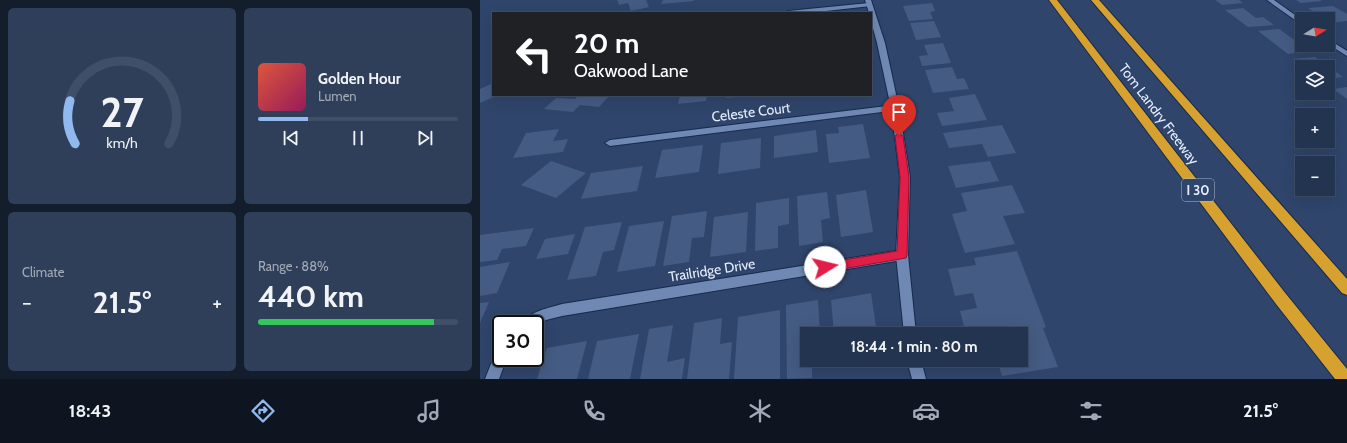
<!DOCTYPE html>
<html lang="en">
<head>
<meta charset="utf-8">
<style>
	body { margin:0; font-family:Cabin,sans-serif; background:#2f3f5a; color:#f1f3f6; height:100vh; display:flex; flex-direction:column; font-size:15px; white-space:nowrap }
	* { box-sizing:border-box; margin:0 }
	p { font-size:13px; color:#a3aab7 }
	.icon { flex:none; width:22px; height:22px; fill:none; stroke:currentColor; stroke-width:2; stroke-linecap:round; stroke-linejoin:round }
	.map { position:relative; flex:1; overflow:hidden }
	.side { display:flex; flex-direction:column; gap:8px; padding:8px; background:#131d2c; width:480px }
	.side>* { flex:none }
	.guide { position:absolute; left:12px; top:12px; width:380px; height:84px; border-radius:0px; box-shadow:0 4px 16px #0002,0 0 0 1px #404f67; background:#202124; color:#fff; overflow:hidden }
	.needle { width:26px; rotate:79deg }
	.controls { position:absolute; left:815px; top:12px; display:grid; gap:8px }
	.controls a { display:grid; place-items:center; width:40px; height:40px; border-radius:0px; background:#233450; box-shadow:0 4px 16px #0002,0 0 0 1px #404f67; font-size:20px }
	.speed { position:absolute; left:12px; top:315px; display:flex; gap:8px; font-size:20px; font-weight:700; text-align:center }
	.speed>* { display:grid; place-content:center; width:52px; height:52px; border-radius:50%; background:#233450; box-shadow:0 4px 16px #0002,0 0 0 1px #404f67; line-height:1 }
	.speed .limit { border:2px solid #111; border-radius:6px; background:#fff; color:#111 }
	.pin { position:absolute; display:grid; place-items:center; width:34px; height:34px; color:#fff; margin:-41px -17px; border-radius:50% 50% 50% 0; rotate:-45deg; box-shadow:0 0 4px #0007 }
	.pin .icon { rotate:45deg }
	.me { position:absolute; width:44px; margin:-22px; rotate:81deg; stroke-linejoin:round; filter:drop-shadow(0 0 3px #0008) }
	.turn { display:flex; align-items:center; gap:14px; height:84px; padding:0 16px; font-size:18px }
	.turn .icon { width:52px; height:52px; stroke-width:2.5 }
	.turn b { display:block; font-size:28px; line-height:34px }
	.big { font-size:30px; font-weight:700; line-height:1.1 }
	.side .card { flex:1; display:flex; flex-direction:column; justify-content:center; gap:6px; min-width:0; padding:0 14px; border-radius:6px; background:#2f3f5a }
	.side .dial { align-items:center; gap:0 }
	.dial svg { height:104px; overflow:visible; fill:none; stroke:#404f67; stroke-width:7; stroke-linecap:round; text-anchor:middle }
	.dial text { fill:#f1f3f6; stroke:none }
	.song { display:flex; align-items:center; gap:12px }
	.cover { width:48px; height:48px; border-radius:6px; background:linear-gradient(135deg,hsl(10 70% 55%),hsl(330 70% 35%)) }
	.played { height:4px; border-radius:2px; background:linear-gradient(90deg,#90b9f0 25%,#404f67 25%) }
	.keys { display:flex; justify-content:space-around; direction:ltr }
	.heat { display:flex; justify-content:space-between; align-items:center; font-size:22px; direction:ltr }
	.charge { height:6px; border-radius:3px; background:linear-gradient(90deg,#34c759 88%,#404f67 0) }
	.side .tiles { flex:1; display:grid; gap:8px; grid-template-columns:repeat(2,1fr) }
	.trip { position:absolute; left:320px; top:327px; width:228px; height:40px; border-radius:0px; background:#233450; box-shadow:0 4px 16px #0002,0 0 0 1px #404f67; font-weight:700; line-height:40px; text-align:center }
	.tab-bar { display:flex; height:64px; justify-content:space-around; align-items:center; background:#0e1520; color:#a3aab7 }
	.tab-bar .icon { width:28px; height:28px }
	.tab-bar .active { color:#90b9f0 }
	.tab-bar b { font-size:18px; color:#f1f3f6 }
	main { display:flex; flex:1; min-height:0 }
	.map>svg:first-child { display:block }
	.building { fill:#445b83 }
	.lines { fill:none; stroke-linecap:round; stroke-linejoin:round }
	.minor-casing { stroke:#162a4e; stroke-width:2 }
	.tertiary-casing { stroke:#162a4e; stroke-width:2 }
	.motorway-casing { stroke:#162a4e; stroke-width:2 }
	.minor { fill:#7089b4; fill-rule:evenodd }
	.tertiary { fill:#7089b4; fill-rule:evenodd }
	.motorway { fill:#d7a130; fill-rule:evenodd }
	.route { fill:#e11d48; stroke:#92132f }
	.labels { text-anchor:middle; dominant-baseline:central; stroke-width:3; stroke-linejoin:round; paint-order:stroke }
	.shield { fill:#2f456b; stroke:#afbbd1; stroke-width:1 }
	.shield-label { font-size:13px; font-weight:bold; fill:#e6eefd }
	.street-label { font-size:14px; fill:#e6eefd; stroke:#2f456b }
</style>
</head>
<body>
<main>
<section class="side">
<div class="tiles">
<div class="card dial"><svg viewBox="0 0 100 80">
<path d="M14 69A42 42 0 1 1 86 69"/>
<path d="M14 69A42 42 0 0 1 10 36" stroke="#90b9f0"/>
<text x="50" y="56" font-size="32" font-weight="700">27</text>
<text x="50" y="72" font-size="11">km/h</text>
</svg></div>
<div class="card">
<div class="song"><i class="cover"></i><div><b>Golden Hour</b><p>Lumen</p></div></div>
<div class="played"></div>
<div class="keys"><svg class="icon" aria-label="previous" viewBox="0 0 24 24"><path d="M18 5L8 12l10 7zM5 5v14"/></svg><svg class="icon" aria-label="pause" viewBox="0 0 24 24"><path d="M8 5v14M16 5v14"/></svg><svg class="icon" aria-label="next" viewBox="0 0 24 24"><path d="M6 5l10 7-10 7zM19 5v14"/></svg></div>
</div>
<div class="card"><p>Climate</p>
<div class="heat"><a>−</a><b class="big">21.5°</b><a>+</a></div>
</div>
<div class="card"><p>Range · 88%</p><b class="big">440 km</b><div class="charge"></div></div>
</div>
</section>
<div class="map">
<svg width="867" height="379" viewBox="0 0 867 379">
	<rect width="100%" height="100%" fill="#2f456b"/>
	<g class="building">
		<path d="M137 0H166L169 7 151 11 148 3 139 5Z"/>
		<path d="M183 0H214V1L181 4Z"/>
		<path d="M735 0H759L763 3 742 5Z"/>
		<path d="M816 0H840L842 1 821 3Z"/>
		<path d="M452 3 455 11 450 12 453 19 429 21 423 6Z"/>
		<path d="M853 6 867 14V21L851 23 848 21V19H845L828 8Z"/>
		<path d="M763 8 776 18 783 17 794 25 768 27 745 10Z"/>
		<path d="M454 21 461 37 436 40 430 23Z"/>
		<path d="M799 29 830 51 808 54 778 31Z"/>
		<path d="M463 43 471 63 442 66 439 56 448 55 444 45Z"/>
		<path d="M835 57 863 77 848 79V67H823L813 59Z"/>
		<path d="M472 67 477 79 484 78 489 89 453 93 445 70Z"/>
		<path d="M13 83V95H18L0 103V89Z"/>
		<path d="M867 87V99L853 89Z"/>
		<path d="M495 94 507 120 462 126 457 113 474 111 469 98Z"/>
		<path d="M99 95H130L119 107 100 105 93 112 64 109 76 98 95 99Z"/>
		<path d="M200 95H227L226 101 198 104Z"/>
		<path d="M246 95H267V96L246 98Z"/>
		<path d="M383 124 390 158 349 163 346 134 359 133 358 127Z"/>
		<path d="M522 125 536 153 508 157 502 144 469 148 463 133Z"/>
		<path d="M79 129 73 141 88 139 83 152 33 158 46 133Z"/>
		<path d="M336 130 338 152 294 158V136Z"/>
		<path d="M281 138 280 168 238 174 241 143Z"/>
		<path d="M223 145 219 172 175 178 182 150Z"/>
		<path d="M71 161 106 173 76 198 41 185Z"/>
		<path d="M510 161 519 181 476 188 468 166Z"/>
		<path d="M163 166 157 191 101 199 111 173Z"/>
		<path d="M532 185 545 213 523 216 535 244 485 253 472 214 487 211 481 193Z"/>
		<path d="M386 190 393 232 361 237 356 195Z"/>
		<path d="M347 192 350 218 341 220 343 242 319 246 317 196Z"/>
		<path d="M309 198V224L298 226V248L275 251 276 203Z"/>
		<path d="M227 211 224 237 212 238 209 262 183 266 192 216Z"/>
		<path d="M268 212 266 252 230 257 234 217Z"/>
		<path d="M184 221 175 266 137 272 149 226Z"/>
		<path d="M142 222 134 250 123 252 116 276 87 280 105 227Z"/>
		<path d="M54 228 46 246 22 249 17 260 0 262V235Z"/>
		<path d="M95 234 88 254 56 259 65 239Z"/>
		<path d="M537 251 566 327 563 328 578 367 522 376 517 360H541V334H486L480 311 497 308 493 293 475 296 468 269 496 265 494 258Z"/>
		<path d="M30 262 17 293 0 296V267Z"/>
		<path d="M391 293 397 334H354L351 300Z"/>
		<path d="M338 300 340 334H327V360H342V362L332 364V378L307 379 306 305Z"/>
		<path d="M9 302 0 323V303Z"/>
		<path d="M300 310V379H254L258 317Z"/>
		<path d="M242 318 240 344 252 342 249 379H207L214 323Z"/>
		<path d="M193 325 187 362 205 358 202 379H160L169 329Z"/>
		<path d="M159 334 150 379H108L117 341Z"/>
		<path d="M107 341 97 379H57L67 348Z"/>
	</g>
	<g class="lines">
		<defs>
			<g id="minor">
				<path d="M787 0H794L822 20V25Z"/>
				<path d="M389 3 392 5 391 6 328 13H305L308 11Z"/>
				<path d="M848 39 867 51V56L848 44Z"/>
				<path d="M415 105 419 108 418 110 130 146 125 143 130 140Z"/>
				<path d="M422 250 426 252 428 255 426 258 422 260 82 316 66 320 55 327V324H43C49 311 69 308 82 304Z"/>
				<path d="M21 350V358H27L19 379H5L16 351Z"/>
			</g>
			<g id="tertiary">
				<path d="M385 0H391L405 43 419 108 430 177 428 255 436 334H424L416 255 420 177 411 108 397 43 391 21V13H389Z"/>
				<path d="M427 360H441L446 379H432Z"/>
			</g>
			<g id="motorway">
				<path d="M569 0H577L806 294 867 369V379H855L796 304Z"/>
				<path d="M611 0H619L867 279V295L862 293Z"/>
			</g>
		</defs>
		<use href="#minor" class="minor-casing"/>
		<use href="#tertiary" class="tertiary-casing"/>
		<use href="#motorway" class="motorway-casing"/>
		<use href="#minor" class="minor"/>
		<use href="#tertiary" class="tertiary"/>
		<use href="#motorway" class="motorway"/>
	</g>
	<path class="route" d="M419 133 423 136 429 177 427 255 426 258 345 272 341 270 339 267 341 264 345 263 417 251 420 177 415 136Z"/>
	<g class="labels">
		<rect class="shield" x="702" y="179" width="32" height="22" rx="3"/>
		<g class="shield-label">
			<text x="718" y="190">I 30</text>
		</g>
		<g class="street-label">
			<text transform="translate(271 112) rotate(-7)">Celeste Court</text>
			<text transform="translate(679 114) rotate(53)">Tom Landry Freeway</text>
			<text transform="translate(232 270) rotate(-9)">Trailridge Drive</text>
		</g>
	</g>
</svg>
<div class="controls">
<a><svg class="needle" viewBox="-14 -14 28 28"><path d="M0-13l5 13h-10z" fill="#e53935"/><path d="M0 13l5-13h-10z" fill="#a3aab7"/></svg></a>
<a><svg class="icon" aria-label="layers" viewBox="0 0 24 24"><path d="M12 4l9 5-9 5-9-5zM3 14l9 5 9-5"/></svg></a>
<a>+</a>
<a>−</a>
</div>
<div class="speed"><div class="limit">30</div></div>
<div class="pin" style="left:419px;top:136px;background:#d93025"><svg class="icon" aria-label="arrive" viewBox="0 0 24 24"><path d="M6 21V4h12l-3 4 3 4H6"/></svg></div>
<svg class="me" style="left:345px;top:267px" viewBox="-20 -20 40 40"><circle r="19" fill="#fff"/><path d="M0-13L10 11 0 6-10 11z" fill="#e11d48"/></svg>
<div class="trip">18:44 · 1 min · 80 m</div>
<div class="guide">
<div class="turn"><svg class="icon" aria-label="left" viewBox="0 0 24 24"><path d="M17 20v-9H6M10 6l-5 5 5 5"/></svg><div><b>20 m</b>Oakwood Lane</div></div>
</div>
</div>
</main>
<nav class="tab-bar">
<b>18:43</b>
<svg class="icon active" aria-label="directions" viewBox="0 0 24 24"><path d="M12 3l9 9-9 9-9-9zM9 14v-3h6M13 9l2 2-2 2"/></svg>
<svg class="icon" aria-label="music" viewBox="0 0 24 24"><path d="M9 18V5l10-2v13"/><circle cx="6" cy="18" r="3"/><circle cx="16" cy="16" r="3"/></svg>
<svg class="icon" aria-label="phone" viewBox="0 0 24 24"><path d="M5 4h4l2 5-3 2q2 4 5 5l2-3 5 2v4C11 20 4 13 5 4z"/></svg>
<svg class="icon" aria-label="climate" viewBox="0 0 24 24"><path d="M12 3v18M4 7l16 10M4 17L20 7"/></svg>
<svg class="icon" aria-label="car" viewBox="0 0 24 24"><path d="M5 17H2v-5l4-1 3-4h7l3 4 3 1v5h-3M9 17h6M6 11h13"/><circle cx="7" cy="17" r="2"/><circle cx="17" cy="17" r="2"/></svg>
<svg class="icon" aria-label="filters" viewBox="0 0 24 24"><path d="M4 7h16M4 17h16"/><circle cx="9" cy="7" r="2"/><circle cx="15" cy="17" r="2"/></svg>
<b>21.5°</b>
</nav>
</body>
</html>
